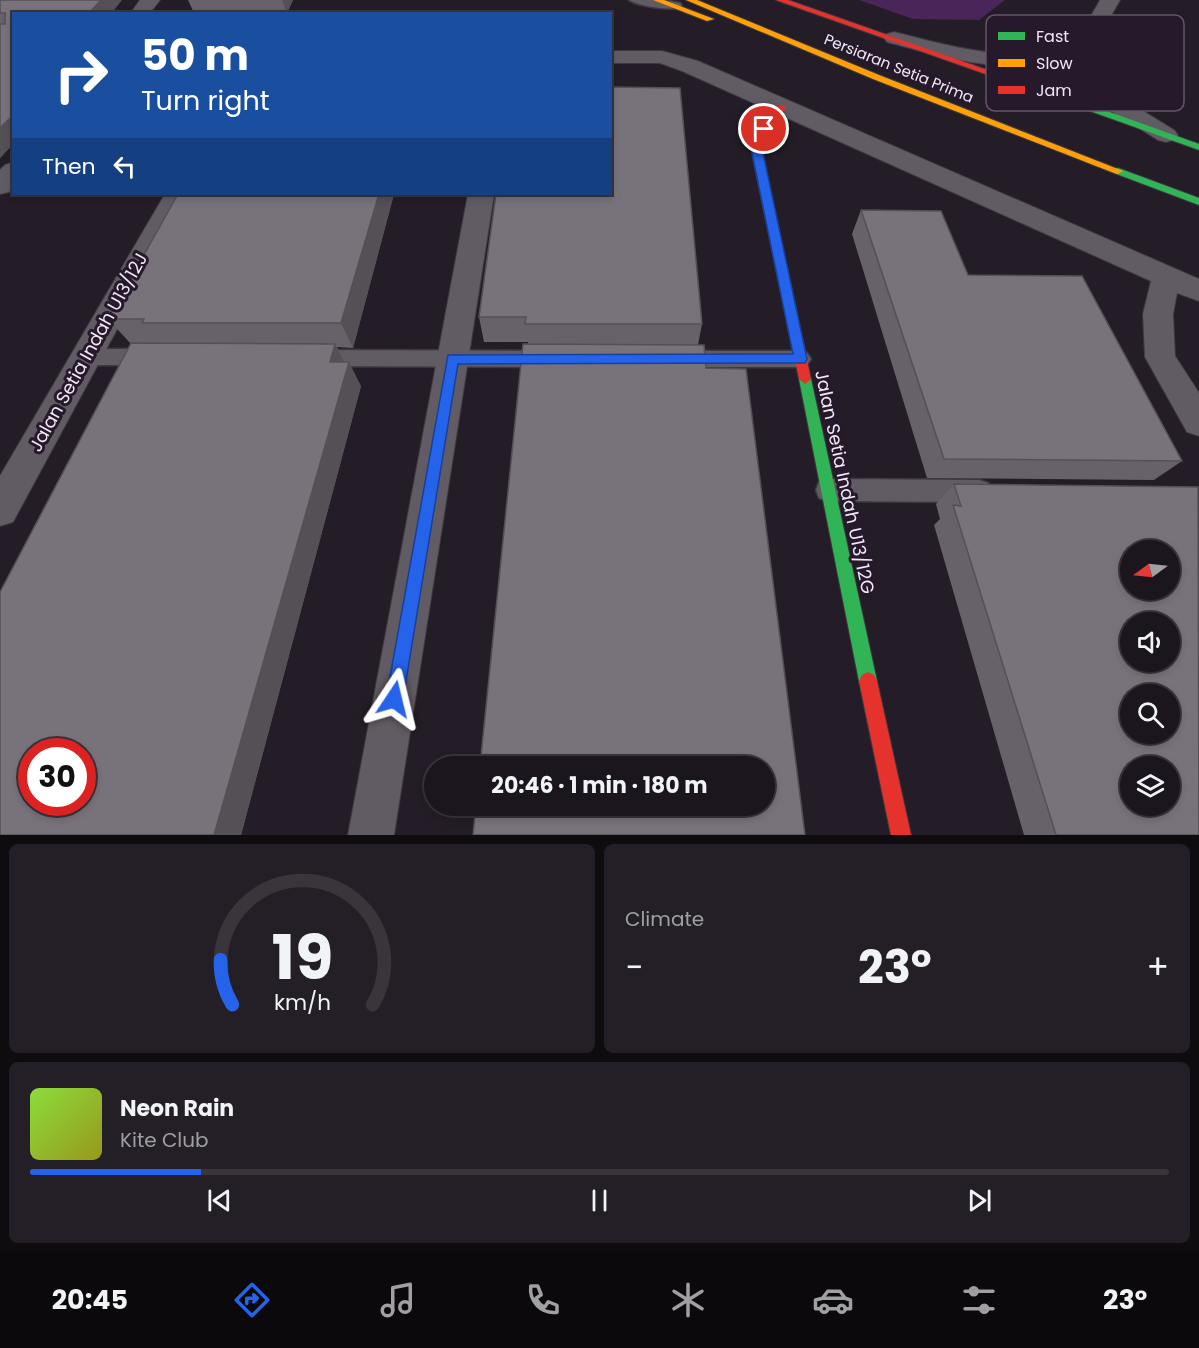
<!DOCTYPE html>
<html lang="en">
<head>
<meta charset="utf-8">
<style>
	body { margin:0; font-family:Poppins,sans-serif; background:#241f26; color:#f1f3f6; height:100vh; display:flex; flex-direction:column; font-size:22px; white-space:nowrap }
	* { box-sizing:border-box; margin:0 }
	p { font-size:20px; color:#a09fa4 }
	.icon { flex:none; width:33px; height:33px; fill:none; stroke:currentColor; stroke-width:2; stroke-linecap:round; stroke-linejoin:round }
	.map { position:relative; height:835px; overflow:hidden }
	.drawer { display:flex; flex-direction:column; gap:9px; padding:9px; background:#0f0c10; flex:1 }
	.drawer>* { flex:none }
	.top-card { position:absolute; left:12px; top:12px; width:600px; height:183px; border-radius:0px; box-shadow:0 3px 9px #0003,0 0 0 2px #39353b; background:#1a4fa0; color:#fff; overflow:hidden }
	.needle { width:39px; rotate:255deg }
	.fabs { position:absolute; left:1120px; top:540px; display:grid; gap:12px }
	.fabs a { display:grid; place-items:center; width:60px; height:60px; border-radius:50%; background:#1b161d; box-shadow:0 3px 9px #0003,0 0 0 2px #39353b; font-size:30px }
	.speed { position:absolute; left:18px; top:738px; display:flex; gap:12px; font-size:30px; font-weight:700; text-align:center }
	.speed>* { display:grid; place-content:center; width:78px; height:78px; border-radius:50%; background:#1b161d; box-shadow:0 3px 9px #0003,0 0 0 2px #39353b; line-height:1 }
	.speed .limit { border:9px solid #d22; background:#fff; color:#111 }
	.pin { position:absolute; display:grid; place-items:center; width:51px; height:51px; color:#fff; margin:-26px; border:3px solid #fff; border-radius:50%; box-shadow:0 2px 6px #0007 }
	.me { position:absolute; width:66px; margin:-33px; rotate:10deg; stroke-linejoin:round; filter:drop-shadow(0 0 4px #0008) }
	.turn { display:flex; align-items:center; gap:21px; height:126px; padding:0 30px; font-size:27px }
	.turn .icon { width:78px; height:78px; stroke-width:2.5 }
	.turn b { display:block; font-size:42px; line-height:51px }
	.then { display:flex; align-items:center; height:57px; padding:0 30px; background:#0003; gap:12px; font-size:22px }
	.big { font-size:45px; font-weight:700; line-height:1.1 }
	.drawer .widget { flex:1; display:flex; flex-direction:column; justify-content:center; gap:9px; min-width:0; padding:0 21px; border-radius:9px; background:#241f26 }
	.drawer .dial { align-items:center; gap:0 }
	.dial svg { height:156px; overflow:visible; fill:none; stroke:#39353b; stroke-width:7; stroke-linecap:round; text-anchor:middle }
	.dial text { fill:#f1f3f6; stroke:none }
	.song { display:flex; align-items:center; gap:18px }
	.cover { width:72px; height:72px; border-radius:9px; background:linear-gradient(135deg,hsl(90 70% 55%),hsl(60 70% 35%)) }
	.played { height:6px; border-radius:3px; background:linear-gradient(90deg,#2563eb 15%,#39353b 15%) }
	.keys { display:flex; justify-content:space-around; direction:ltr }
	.heat { display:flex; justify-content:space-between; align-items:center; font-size:33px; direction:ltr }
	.drawer .tiles { flex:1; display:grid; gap:9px; grid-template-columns:1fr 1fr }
	.widget:last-child { grid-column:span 2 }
	.trip { position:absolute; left:424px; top:756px; width:351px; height:60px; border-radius:30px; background:#1b161d; box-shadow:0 3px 9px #0003,0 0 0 2px #39353b; font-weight:700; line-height:60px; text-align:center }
	.dock { display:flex; height:96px; justify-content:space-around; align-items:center; background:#0b090c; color:#a09fa4 }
	.dock .icon { width:42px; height:42px }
	.dock .on { color:#2563eb }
	.dock b { font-size:27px; color:#f1f3f6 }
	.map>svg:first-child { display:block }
	.green { fill:#4a2559 }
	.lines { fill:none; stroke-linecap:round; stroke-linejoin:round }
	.lane-casing { stroke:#3e3940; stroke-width:3 }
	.street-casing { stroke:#3e3940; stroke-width:2 }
	.fast-casing { stroke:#3e3940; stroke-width:2 }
	.slow-casing { stroke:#3e3940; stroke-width:2 }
	.jam-casing { stroke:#3e3940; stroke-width:2 }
	.lane { fill:#615c63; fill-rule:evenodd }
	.street { fill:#615c63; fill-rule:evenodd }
	.fast { fill:#30b455; fill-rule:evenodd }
	.slow { fill:#ff9f0a; fill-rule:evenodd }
	.jam { fill:#e5322d; fill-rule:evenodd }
	.wall { fill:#67626a }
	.shaded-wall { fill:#545056 }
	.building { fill:#78727b; stroke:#545056; stroke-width:1.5; fill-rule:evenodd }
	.route { fill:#2563eb; stroke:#184099; stroke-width:1.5 }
	.labels { text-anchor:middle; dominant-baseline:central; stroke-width:6; stroke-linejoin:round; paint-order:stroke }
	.far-street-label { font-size:15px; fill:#f0e8f4; stroke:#26192b }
	.street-label { font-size:18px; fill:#f0e8f4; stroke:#26192b }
	.key { fill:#26192b; stroke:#635767; stroke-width:1.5 }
	.key-label { font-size:16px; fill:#f0e8f4 }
</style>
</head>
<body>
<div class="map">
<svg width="1199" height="835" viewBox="0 0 1199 835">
	<rect width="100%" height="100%" fill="#241d27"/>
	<path class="green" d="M859 0H1005L979 20 913 19Z"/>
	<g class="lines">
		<defs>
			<g id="lane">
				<path d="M629 0H662L680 3 682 6C675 12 637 6 629 0Z"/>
				<path d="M86 349H153L160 351 164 357 160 363 153 365H86L79 363 75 357 79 351Z"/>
				<path d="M312 350 552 351 559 353 563 359 559 365 552 367 312 366 305 364 301 358 305 352Z"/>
				<path d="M675 351H800L807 353 811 359 807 365 800 367H675L668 365 664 359 668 353Z"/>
				<path d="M828 479 979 480 988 483 991 491 988 499 979 502 828 501 819 498 816 490 819 482Z"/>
			</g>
			<g id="street">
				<path d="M140 0H160L149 14H130Z"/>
				<path d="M1100 0H1120L1101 33 1085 47 1090 71 1109 90 1174 130 1178 135 1174 140 1166 142 1158 140 1093 100 1069 73 1066 56C1008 78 944 57 887 42L884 38 887 34 894 32C940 43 1022 69 1066 42 1082 31 1091 17 1100 0Z"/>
				<path d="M610 51H662L698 61 1199 279V301L1177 293 1173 314 1175 356 1199 393V436L1187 432 1145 357 1143 314 1151 281 682 71 660 63H610Z"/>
				<path d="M14 162V186L9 192 0 194V170L5 165Z"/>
				<path d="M165 194H190L13 522 0 526V476Z"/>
				<path d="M468 194H494L394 835H348Z"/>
			</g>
			<g id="fast">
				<path d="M1065 96 1199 144V150L1062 101V97Z"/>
				<path d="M1118 168 1199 198V205L1114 173V169Z"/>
				<path d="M805 374 811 379 877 681 874 687 868 690 862 687 859 681 799 379Z"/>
			</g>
			<g id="slow">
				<path d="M653 0H664L714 19 707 21Z"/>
				<path d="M686 0H697L879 75 1123 171 1118 174 1114 173 873 79Z"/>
			</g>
			<g id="jam">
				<path d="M776 0H788L1070 99 1062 101Z"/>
				<path d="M779 105 787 107 769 129 762 153 811 379 805 384 799 379 752 153 759 129Z"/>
				<path d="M868 672 874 675 877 681 911 835H891L859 681 862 675Z"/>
			</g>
		</defs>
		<use href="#lane" class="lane-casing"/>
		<use href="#street" class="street-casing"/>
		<use href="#fast" class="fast-casing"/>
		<use href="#slow" class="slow-casing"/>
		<use href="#jam" class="jam-casing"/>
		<use href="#lane" class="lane"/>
		<use href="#street" class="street"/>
		<use href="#fast" class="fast"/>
		<use href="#slow" class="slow"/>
		<use href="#jam" class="jam"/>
	</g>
	<g class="wall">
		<path d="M0 0 14 14V143L0 158Z"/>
		<path d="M188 0H293L287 13H194Z"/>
		<path d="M178 194H394L353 348 337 347 344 362 361 386 241 835H0L131 344 108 319Z"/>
		<path d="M496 194 702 324 698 345 706 368 805 835 528 345V342H484L479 317Z"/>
		<path d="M861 210 968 275 1182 461 1154 480 927 478 852 234Z"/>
		<path d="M954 484 1199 835H1024L934 525 940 519 936 504Z"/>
	</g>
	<g class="shaded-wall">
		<path d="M101 0H122L111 14H88Z"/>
		<path d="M282 0H293L287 13Z"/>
		<path d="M14 114V143L0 158V128Z"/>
		<path d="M379 194H394L353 348 341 323Z"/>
		<path d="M335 344 347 368 349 362 361 386 241 835H214Z"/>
	</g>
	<g class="building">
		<path d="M0 0H101L88 14H14V114L0 128V24H5V13H0Z"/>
		<path d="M610 87 680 88 702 324H525L526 317H479L496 194H610Z"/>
		<path d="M178 194H379L341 323H142L144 319H108Z"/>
		<path d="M861 210 941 211 968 275 1082 276 1182 461 944 459Z"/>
		<path d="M131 343 335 344 330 362H349L214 835H0V592ZM32 752H82V802H32Z"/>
		<path d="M523 344 704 345 706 368 746 369 805 835H473L476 806H765V766H480Z"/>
		<path d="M954 484 1198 487 1199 835H1056L953 505 961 506ZM1131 550H1170V590H1131ZM1131 622H1170V662H1131ZM1131 694H1170V734H1131ZM1131 766H1170V806H1131Z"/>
	</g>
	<path class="route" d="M764 126 769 129 763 153 807 359 805 363 458 364 403 699 401 705 394 708 388 705 386 699 448 355 793 354 752 153 759 129Z"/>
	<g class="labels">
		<g class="far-street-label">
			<text transform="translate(899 68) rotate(22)">Persiaran Setia Prima</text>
		</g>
		<g class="street-label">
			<text transform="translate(88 352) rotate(-61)">Jalan Setia Indah U13/12J</text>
			<text transform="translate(845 482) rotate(78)">Jalan Setia Indah U13/12G</text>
		</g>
	</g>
	<rect x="986" y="15" width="198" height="96" rx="9" class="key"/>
	<rect x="998" y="32" width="27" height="8" fill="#30b455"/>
	<rect x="998" y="59" width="27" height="8" fill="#ff9f0a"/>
	<rect x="998" y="86" width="27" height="8" fill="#e5322d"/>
	<g class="key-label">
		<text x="1036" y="42">Fast</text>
		<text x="1036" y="69">Slow</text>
		<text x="1036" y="96">Jam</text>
	</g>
</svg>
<div class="fabs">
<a><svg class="needle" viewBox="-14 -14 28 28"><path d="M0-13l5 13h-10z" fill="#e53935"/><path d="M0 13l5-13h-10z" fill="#a09fa4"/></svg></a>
<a><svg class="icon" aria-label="sound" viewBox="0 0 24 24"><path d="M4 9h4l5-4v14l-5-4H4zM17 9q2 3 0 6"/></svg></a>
<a><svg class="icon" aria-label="search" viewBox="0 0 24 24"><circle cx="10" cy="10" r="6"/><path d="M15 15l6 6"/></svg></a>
<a><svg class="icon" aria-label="layers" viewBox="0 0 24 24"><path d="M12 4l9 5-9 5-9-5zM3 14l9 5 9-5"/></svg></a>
</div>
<div class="speed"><div class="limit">30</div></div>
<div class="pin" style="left:764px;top:129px;background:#d93025"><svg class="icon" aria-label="arrive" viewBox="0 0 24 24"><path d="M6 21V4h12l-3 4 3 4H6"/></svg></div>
<svg class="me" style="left:394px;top:699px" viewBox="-20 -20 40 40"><path d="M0-17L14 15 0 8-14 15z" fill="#2563eb" stroke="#fff" stroke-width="4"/></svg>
<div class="trip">20:46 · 1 min · 180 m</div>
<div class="top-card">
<div class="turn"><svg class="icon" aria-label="right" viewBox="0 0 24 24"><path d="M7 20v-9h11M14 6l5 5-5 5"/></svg><div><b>50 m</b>Turn right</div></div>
<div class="then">Then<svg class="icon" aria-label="left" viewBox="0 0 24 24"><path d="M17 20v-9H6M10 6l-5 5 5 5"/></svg></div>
</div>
</div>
<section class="drawer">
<div class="tiles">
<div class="widget dial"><svg viewBox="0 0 100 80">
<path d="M14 69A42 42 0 1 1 86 69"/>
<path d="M14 69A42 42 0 0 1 8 46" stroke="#2563eb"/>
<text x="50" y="56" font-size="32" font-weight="700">19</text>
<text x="50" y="72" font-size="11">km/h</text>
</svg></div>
<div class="widget"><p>Climate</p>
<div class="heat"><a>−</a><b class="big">23°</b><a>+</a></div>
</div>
<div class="widget">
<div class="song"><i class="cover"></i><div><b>Neon Rain</b><p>Kite Club</p></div></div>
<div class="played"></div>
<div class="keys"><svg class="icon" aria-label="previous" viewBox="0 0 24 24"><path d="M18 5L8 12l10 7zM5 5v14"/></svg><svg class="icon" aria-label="pause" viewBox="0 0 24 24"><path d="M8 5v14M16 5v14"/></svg><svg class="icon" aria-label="next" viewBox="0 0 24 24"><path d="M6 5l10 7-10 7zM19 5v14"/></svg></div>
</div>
</div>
</section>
<nav class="dock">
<b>20:45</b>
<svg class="icon on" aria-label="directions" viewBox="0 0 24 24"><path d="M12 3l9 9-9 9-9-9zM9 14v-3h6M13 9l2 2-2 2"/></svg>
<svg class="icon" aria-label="music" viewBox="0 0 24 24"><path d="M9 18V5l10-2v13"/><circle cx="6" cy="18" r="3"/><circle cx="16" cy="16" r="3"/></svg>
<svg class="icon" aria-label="phone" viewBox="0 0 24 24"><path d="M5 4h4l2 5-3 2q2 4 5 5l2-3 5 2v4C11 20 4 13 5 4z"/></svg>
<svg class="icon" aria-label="climate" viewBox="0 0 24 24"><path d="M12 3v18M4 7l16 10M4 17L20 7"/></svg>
<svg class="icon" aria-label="car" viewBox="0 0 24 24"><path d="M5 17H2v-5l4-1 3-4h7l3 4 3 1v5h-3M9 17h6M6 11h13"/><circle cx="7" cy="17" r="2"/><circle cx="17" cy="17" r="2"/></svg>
<svg class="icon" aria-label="filters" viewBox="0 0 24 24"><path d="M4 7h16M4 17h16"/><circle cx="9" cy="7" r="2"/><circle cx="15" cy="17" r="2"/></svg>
<b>23°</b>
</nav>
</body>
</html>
